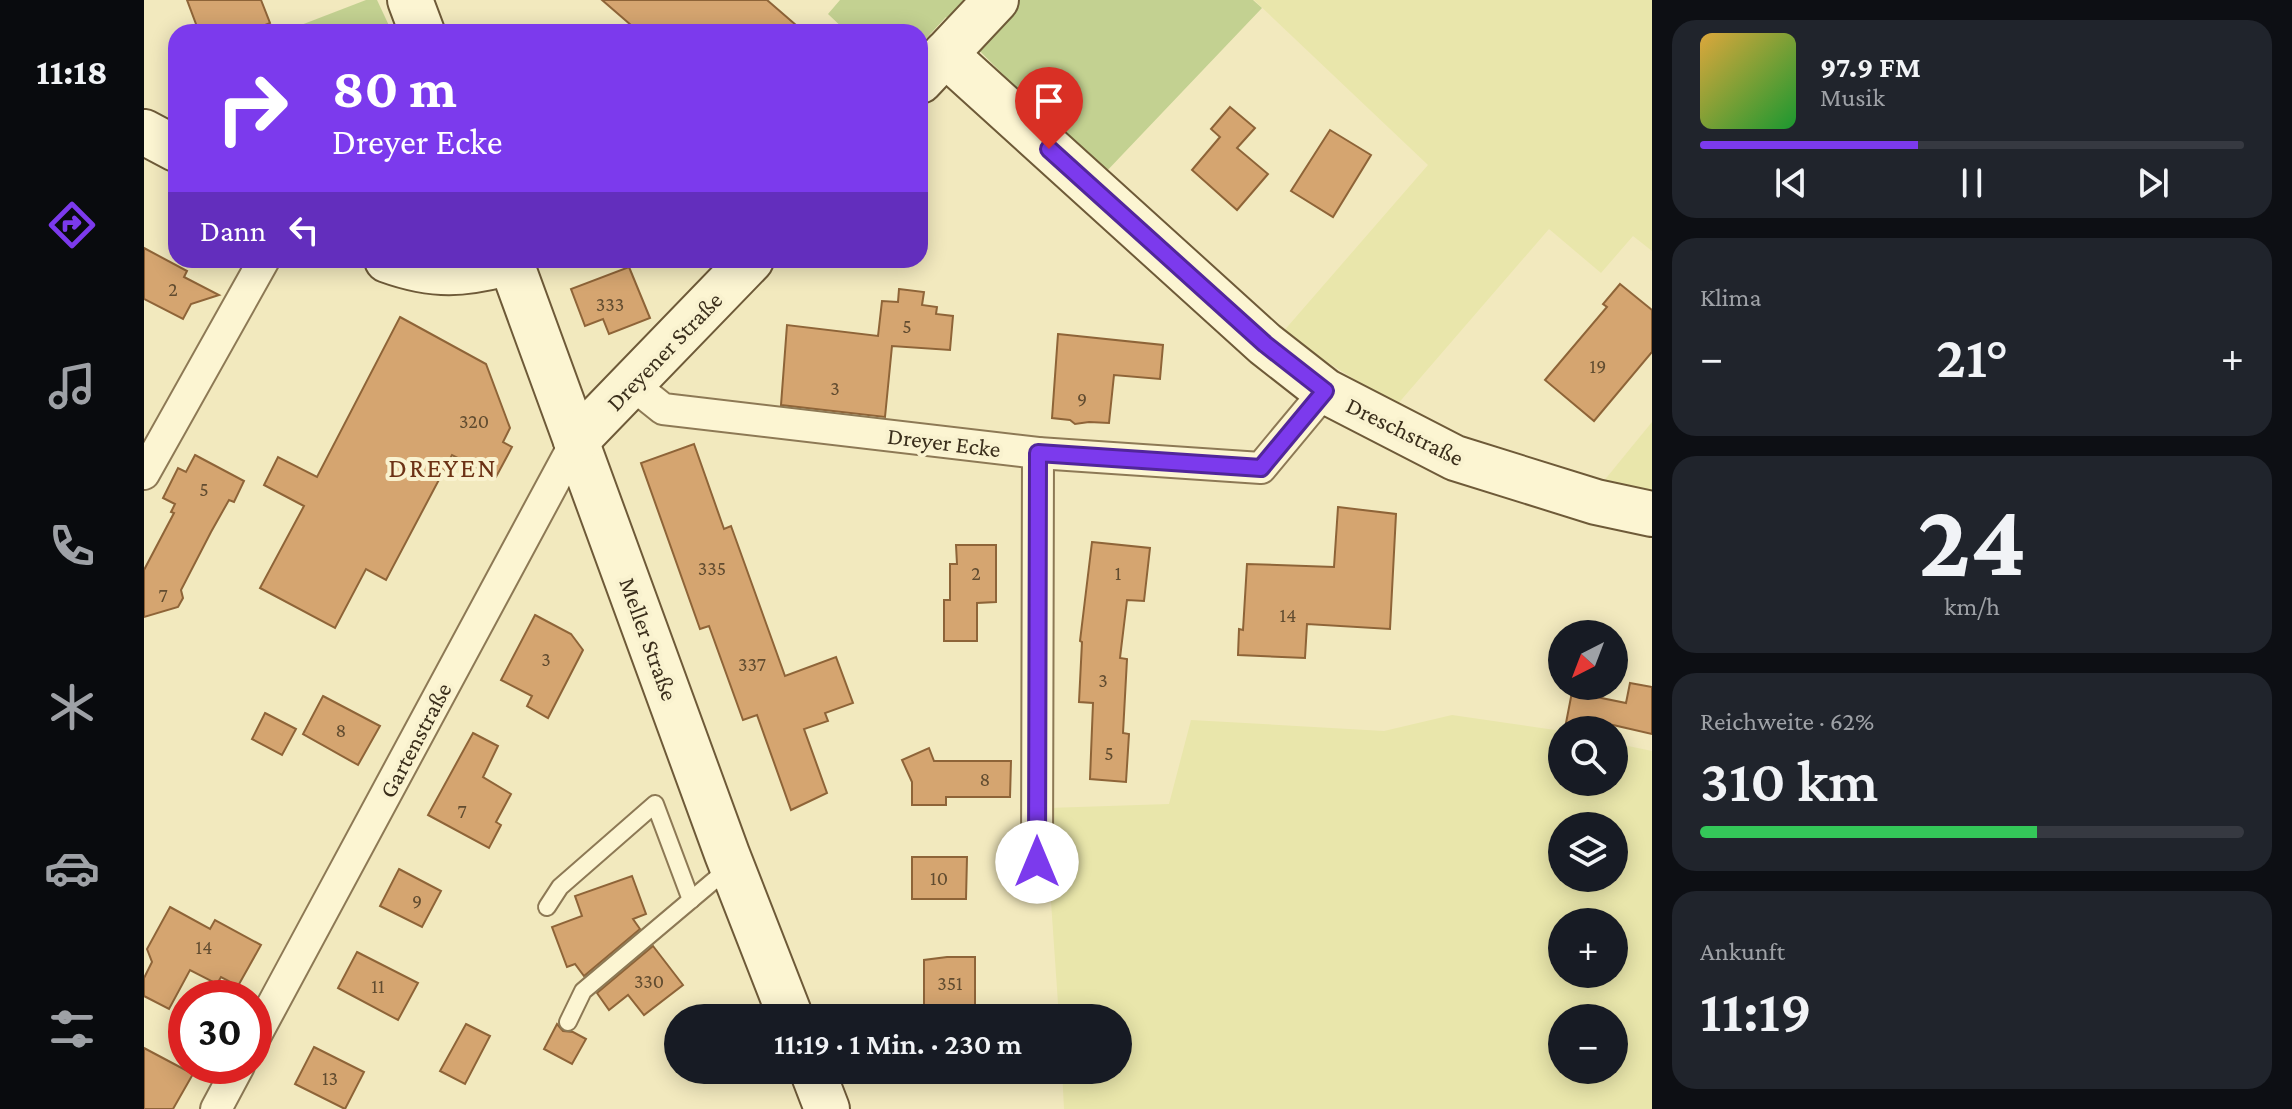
<!DOCTYPE html>
<html lang="de">
<head>
<meta charset="utf-8">
<style>
	body { margin:0; font-family:"Crimson Pro",serif; background:#20242c; color:#f1f3f6; height:100vh; display:flex; flex-direction:column; font-size:30px; white-space:nowrap }
	* { box-sizing:border-box; margin:0 }
	p { font-size:26px; color:#9ea1a6 }
	.icon { flex:none; width:44px; height:44px; fill:none; stroke:currentColor; stroke-width:2; stroke-linecap:round; stroke-linejoin:round }
	.map { position:relative; flex:1; overflow:hidden }
	.drawer { display:flex; flex-direction:column; gap:20px; padding:20px; background:#0d0f14; width:640px }
	.drawer>* { flex:none }
	.banner { position:absolute; left:24px; top:24px; width:760px; height:244px; border-radius:24px; box-shadow:0 4px 20px #0003; background:#7c3aed; color:#fff; overflow:hidden }
	.needle { width:52px; rotate:222deg }
	.controls { position:absolute; left:1404px; top:620px; display:grid; gap:16px }
	.controls a { display:grid; place-items:center; width:80px; height:80px; border-radius:50%; background:#171b24; box-shadow:0 4px 20px #0003; font-size:40px }
	.speed { position:absolute; left:24px; top:980px; display:flex; gap:16px; font-size:40px; font-weight:700; text-align:center }
	.speed>* { display:grid; place-content:center; width:104px; height:104px; border-radius:50%; background:#171b24; box-shadow:0 4px 20px #0003; line-height:1 }
	.speed .limit { border:12px solid #d22; background:#fff; color:#111 }
	.pin { position:absolute; display:grid; place-items:center; width:68px; height:68px; color:#fff; margin:-82px -34px; border-radius:50% 50% 50% 0; rotate:-45deg; box-shadow:0 0 8px #0007 }
	.pin .icon { rotate:45deg }
	.me { position:absolute; width:88px; margin:-44px; rotate:0deg; stroke-linejoin:round; filter:drop-shadow(0 0 6px #0008) }
	.turn { display:flex; align-items:center; gap:28px; height:168px; padding:0 32px; font-size:36px }
	.turn .icon { width:104px; height:104px; stroke-width:2.5 }
	.turn b { display:block; font-size:56px; line-height:68px }
	.then { display:flex; align-items:center; height:76px; padding:0 32px; background:#0003; gap:16px; font-size:30px }
	.big { font-size:60px; font-weight:600; line-height:1.1 }
	.drawer .tile { flex:1; display:flex; flex-direction:column; justify-content:center; gap:12px; min-width:0; padding:0 28px; border-radius:24px; background:#20242c }
	.drawer .dial { align-items:center; gap:0 }
	.dial b { font-size:104px; line-height:1 }
	.song { display:flex; align-items:center; gap:24px }
	.cover { width:96px; height:96px; border-radius:12px; background:linear-gradient(135deg,hsl(40 70% 55%),hsl(130 70% 35%)) }
	.played { height:8px; border-radius:4px; background:linear-gradient(90deg,#7c3aed 40%,#363941 40%) }
	.keys { display:flex; justify-content:space-around; direction:ltr }
	.heat { display:flex; justify-content:space-between; align-items:center; font-size:44px; direction:ltr }
	.charge { height:12px; border-radius:6px; background:linear-gradient(90deg,#34c759 62%,#363941 0) }
	.trip { position:absolute; left:520px; top:1004px; width:468px; height:80px; border-radius:40px; background:#171b24; box-shadow:0 4px 20px #0003; font-weight:600; line-height:80px; text-align:center }
	main { display:flex; flex:1; min-height:0 }
	.dock { display:flex; flex-direction:column; width:144px; justify-content:space-around; align-items:center; background:#090b0e; color:#9ea1a6 }
	.dock .icon { width:56px; height:56px }
	.dock .current { color:#7c3aed }
	.dock b { font-size:36px; color:#f1f3f6 }
	.map>svg:first-child { display:block }
	.farmland { fill:#e9e6ab; fill-rule:evenodd }
	.green { fill:#c3d191 }
	.building { fill:#d5a570; stroke:#8e6438; stroke-width:2 }
	.lines { fill:none; stroke-linecap:round; stroke-linejoin:round }
	.lane-casing { stroke:#8d7955; stroke-width:20 }
	.street-casing { stroke:#8d7955; stroke-width:34 }
	.secondary-casing { stroke:#6e5a38; stroke-width:48 }
	.lane { stroke:#fcf5d2; stroke-width:16 }
	.street { stroke:#fcf5d2; stroke-width:30 }
	.secondary { stroke:#fcf5d2; stroke-width:44 }
	.route-casing { stroke:#51269a; stroke-width:20 }
	.route { stroke:#7c3aed; stroke-width:14 }
	.labels { text-anchor:middle; dominant-baseline:central; stroke-width:8; stroke-linejoin:round; paint-order:stroke }
	.number-label { font-size:20px; fill:#614c30 }
	.street-label { font-size:24px; fill:#3a2e1b; stroke:#f9f2cf }
	.quarter-label { font-size:28px; letter-spacing:2px; fill:#6c3216; stroke:#f9f2cf }
</style>
</head>
<body>
<main>
<nav class="dock">
<b>11:18</b>
<svg class="icon current" aria-label="directions" viewBox="0 0 24 24"><path d="M12 3l9 9-9 9-9-9zM9 14v-3h6M13 9l2 2-2 2"/></svg>
<svg class="icon" aria-label="music" viewBox="0 0 24 24"><path d="M9 18V5l10-2v13"/><circle cx="6" cy="18" r="3"/><circle cx="16" cy="16" r="3"/></svg>
<svg class="icon" aria-label="phone" viewBox="0 0 24 24"><path d="M5 4h4l2 5-3 2q2 4 5 5l2-3 5 2v4C11 20 4 13 5 4z"/></svg>
<svg class="icon" aria-label="climate" viewBox="0 0 24 24"><path d="M12 3v18M4 7l16 10M4 17L20 7"/></svg>
<svg class="icon" aria-label="car" viewBox="0 0 24 24"><path d="M5 17H2v-5l4-1 3-4h7l3 4 3 1v5h-3M9 17h6M6 11h13"/><circle cx="7" cy="17" r="2"/><circle cx="17" cy="17" r="2"/></svg>
<svg class="icon" aria-label="filters" viewBox="0 0 24 24"><path d="M4 7h16M4 17h16"/><circle cx="9" cy="7" r="2"/><circle cx="15" cy="17" r="2"/></svg>
</nav>
<div class="map">
<svg width="1508" height="1109" viewBox="0 0 1508 1109">
	<rect width="100%" height="100%" fill="#f2e9be"/>
	<g class="farmland">
		<path d="M1110 0H1508V251L1489 236 1457 273 1405 229 1252 406 1138 333 1284 165Z"/>
		<path d="M1508 422V491L1459 482Z"/>
		<path d="M1308 715 1418 731V782H1470V743L1508 751V1109H920L918 1070H974V1018H915L904 858V808L1025 804 1047 720 1240 731ZM1418 826H1470V878H1418ZM1418 922H1470V974H1418ZM1418 1018H1470V1070H1418Z"/>
	</g>
	<g class="green">
		<path d="M222 0H233L248 32H145L144 30Z"/>
		<path d="M696 0H1109L1118 8 959 175 802 17 776 45V32H703L684 14Z"/>
	</g>
	<g class="building">
		<path d="M43 0H117L126 23 104 32H55Z"/>
		<path d="M458 0H623L660 32H495Z"/>
		<path d="M1086 107 1111 128 1093 148 1124 174 1093 210 1048 170 1076 137 1067 129Z"/>
		<path d="M1186 130 1227 155 1189 217 1147 191Z"/>
		<path d="M0 248 43 271 40 277 75 295 47 304 39 319 0 299Z"/>
		<path d="M485 267 506 318 465 334 459 319 441 326 427 289Z"/>
		<path d="M1476 284 1508 310V352L1450 421 1401 380 1463 307 1459 304Z"/>
		<path d="M755 289 780 292 778 305 793 307 792 314 809 316 806 350 748 346 741 417 637 405 643 325 734 336 738 301 754 302Z"/>
		<path d="M256 317 342 364 366 428 359 442 368 447 352 477 308 455 242 580 222 569 191 628 116 588 160 506 120 485 134 457 173 477Z"/>
		<path d="M914 334 1019 345 1016 379 970 375 965 423 945 422 931 424 926 420 908 418Z"/>
		<path d="M550 444 580 529 587 526 641 676 692 657 709 703 681 713 684 721 660 729 683 793 647 810 613 715 599 720 565 626 556 629 497 463Z"/>
		<path d="M51 455 100 481 90 502 85 500 67 532 37 590 39 598 34 607 0 617V570L30 513 27 512 31 504 19 498 34 468 42 472Z"/>
		<path d="M1194 507 1252 514 1246 629 1163 624 1161 658 1094 655 1095 629 1099 630 1103 564 1190 567Z"/>
		<path d="M948 542 1006 548 1000 601 983 600 976 658 983 659 979 733 985 734 982 782 946 779 949 703 935 702 938 642 936 641Z"/>
		<path d="M812 545H852V602L833 603V641H800V600H806V564H813Z"/>
		<path d="M391 615 427 634 439 650 404 718 383 706 388 696 357 680Z"/>
		<path d="M1486 683 1508 687V734L1469 725 1468 730H1457L1422 723 1428 692 1482 703Z"/>
		<path d="M179 696 236 726 214 765 159 734Z"/>
		<path d="M121 713 152 729 138 755 108 739Z"/>
		<path d="M329 733 354 746 339 777 367 794 352 822 357 825 345 848 284 815Z"/>
		<path d="M785 748 790 761H867L866 797H802V805H768V782L758 760Z"/>
		<path d="M768 857H823L822 899H768Z"/>
		<path d="M255 869 297 891 278 927 236 906Z"/>
		<path d="M488 876 502 914 489 919 496 929 440 976 431 964 423 967 408 927 438 916 431 896Z"/>
		<path d="M26 907 66 929 71 920 117 945 94 986 77 977 73 984 46 970 25 1009 0 996V978L8 962 3 949Z"/>
		<path d="M509 946 539 985 500 1015 484 995 465 1010 453 993Z"/>
		<path d="M213 952 274 983 254 1020 194 988Z"/>
		<path d="M803 957H831V1018H780V960Z"/>
		<path d="M322 1024 346 1036 321 1084 296 1071Z"/>
		<path d="M413 1024 419 1031 429 1032 442 1039 428 1064 400 1049Z"/>
		<path d="M170 1047 220 1072 201 1109 151 1084Z"/>
		<path d="M0 1048 49 1074 29 1109H0Z"/>
	</g>
	<g class="lines">
		<defs>
			<g id="lane">
				<path d="M403 907 416 887 511 804 547 900"/>
				<path d="M424 1022 439 991 586 867"/>
			</g>
			<g id="street">
				<path d="M489 385 519 409 894 453 1117 468 1181 391"/>
				<path d="M0 474 120 260"/>
				<path d="M893 862 894 453"/>
				<path d="M110 1039 432 441"/>
				<path d="M72 1109 95 1066"/>
			</g>
			<g id="secondary">
				<path d="M266 0 278 32"/>
				<path d="M801 54 1121 344 1181 391 1311 458 1452 502 1508 514"/>
				<path d="M776 81 852 0"/>
				<path d="M0 132 32 149"/>
				<path d="M243 260C290 277 320 275 367 262"/>
				<path d="M366 260 583 854 647 1018"/>
				<path d="M432 441 607 260"/>
				<path d="M668 1070 683 1109"/>
			</g>
		</defs>
		<use href="#lane" class="lane-casing"/>
		<use href="#street" class="street-casing"/>
		<use href="#secondary" class="secondary-casing"/>
		<use href="#lane" class="lane"/>
		<use href="#street" class="street"/>
		<use href="#secondary" class="secondary"/>
	</g>
	<g class="lines">
		<defs>
			<path id="route" d="M893 862 894 453 1117 468 1181 391 1121 344 905 149"/>
		</defs>
		<use href="#route" class="route-casing"/>
		<use href="#route" class="route"/>
	</g>
	<g class="labels">
		<g class="number-label">
			<text x="29" y="289">2</text>
			<text x="466" y="304">333</text>
			<text x="763" y="326">5</text>
			<text x="1454" y="366">19</text>
			<text x="691" y="388">3</text>
			<text x="938" y="399">9</text>
			<text x="330" y="421">320</text>
			<text x="60" y="489">5</text>
			<text x="568" y="568">335</text>
			<text x="832" y="573">2</text>
			<text x="974" y="573">1</text>
			<text x="19" y="595">7</text>
			<text x="1144" y="615">14</text>
			<text x="402" y="659">3</text>
			<text x="608" y="664">337</text>
			<text x="959" y="680">3</text>
			<text x="197" y="730">8</text>
			<text x="965" y="753">5</text>
			<text x="841" y="779">8</text>
			<text x="318" y="811">7</text>
			<text x="795" y="878">10</text>
			<text x="273" y="901">9</text>
			<text x="60" y="947">14</text>
			<text x="505" y="981">330</text>
			<text x="806" y="983">351</text>
			<text x="234" y="986">11</text>
			<text x="186" y="1078">13</text>
		</g>
		<g class="street-label">
			<text transform="translate(520 351) rotate(-46)">Dreyener Straße</text>
			<text transform="translate(1261 431) rotate(26)">Dreschstraße</text>
			<text transform="translate(800 442) rotate(7)">Dreyer Ecke</text>
			<text transform="translate(505 639) rotate(70)">Meller Straße</text>
			<text transform="translate(271 740) rotate(-62)">Gartenstraße</text>
		</g>
		<g class="quarter-label">
			<text x="299" y="467">DREYEN</text>
		</g>
	</g>
</svg>
<div class="controls">
<a><svg class="needle" viewBox="-14 -14 28 28"><path d="M0-13l5 13h-10z" fill="#e53935"/><path d="M0 13l5-13h-10z" fill="#9ea1a6"/></svg></a>
<a><svg class="icon" aria-label="search" viewBox="0 0 24 24"><circle cx="10" cy="10" r="6"/><path d="M15 15l6 6"/></svg></a>
<a><svg class="icon" aria-label="layers" viewBox="0 0 24 24"><path d="M12 4l9 5-9 5-9-5zM3 14l9 5 9-5"/></svg></a>
<a>+</a>
<a>−</a>
</div>
<div class="speed"><div class="limit">30</div></div>
<div class="pin" style="left:905px;top:149px;background:#d93025"><svg class="icon" aria-label="arrive" viewBox="0 0 24 24"><path d="M6 21V4h12l-3 4 3 4H6"/></svg></div>
<svg class="me" style="left:893px;top:862px" viewBox="-20 -20 40 40"><circle r="19" fill="#fff"/><path d="M0-13L10 11 0 6-10 11z" fill="#7c3aed"/></svg>
<div class="trip">11:19 · 1 Min. · 230 m</div>
<div class="banner">
<div class="turn"><svg class="icon" aria-label="right" viewBox="0 0 24 24"><path d="M7 20v-9h11M14 6l5 5-5 5"/></svg><div><b>80 m</b>Dreyer Ecke</div></div>
<div class="then">Dann<svg class="icon" aria-label="left" viewBox="0 0 24 24"><path d="M17 20v-9H6M10 6l-5 5 5 5"/></svg></div>
</div>
</div>
<section class="drawer">
<div class="tile">
<div class="song"><i class="cover"></i><div><b>97.9 FM</b><p>Musik</p></div></div>
<div class="played"></div>
<div class="keys"><svg class="icon" aria-label="previous" viewBox="0 0 24 24"><path d="M18 5L8 12l10 7zM5 5v14"/></svg><svg class="icon" aria-label="pause" viewBox="0 0 24 24"><path d="M8 5v14M16 5v14"/></svg><svg class="icon" aria-label="next" viewBox="0 0 24 24"><path d="M6 5l10 7-10 7zM19 5v14"/></svg></div>
</div>
<div class="tile"><p>Klima</p>
<div class="heat"><a>−</a><b class="big">21°</b><a>+</a></div>
</div>
<div class="tile dial"><b>24</b><p>km/h</p></div>
<div class="tile"><p>Reichweite · 62%</p><b class="big">310 km</b><div class="charge"></div></div>
<div class="tile"><p>Ankunft</p><b class="big">11:19</b></div>
</section>
</main>
</body>
</html>
